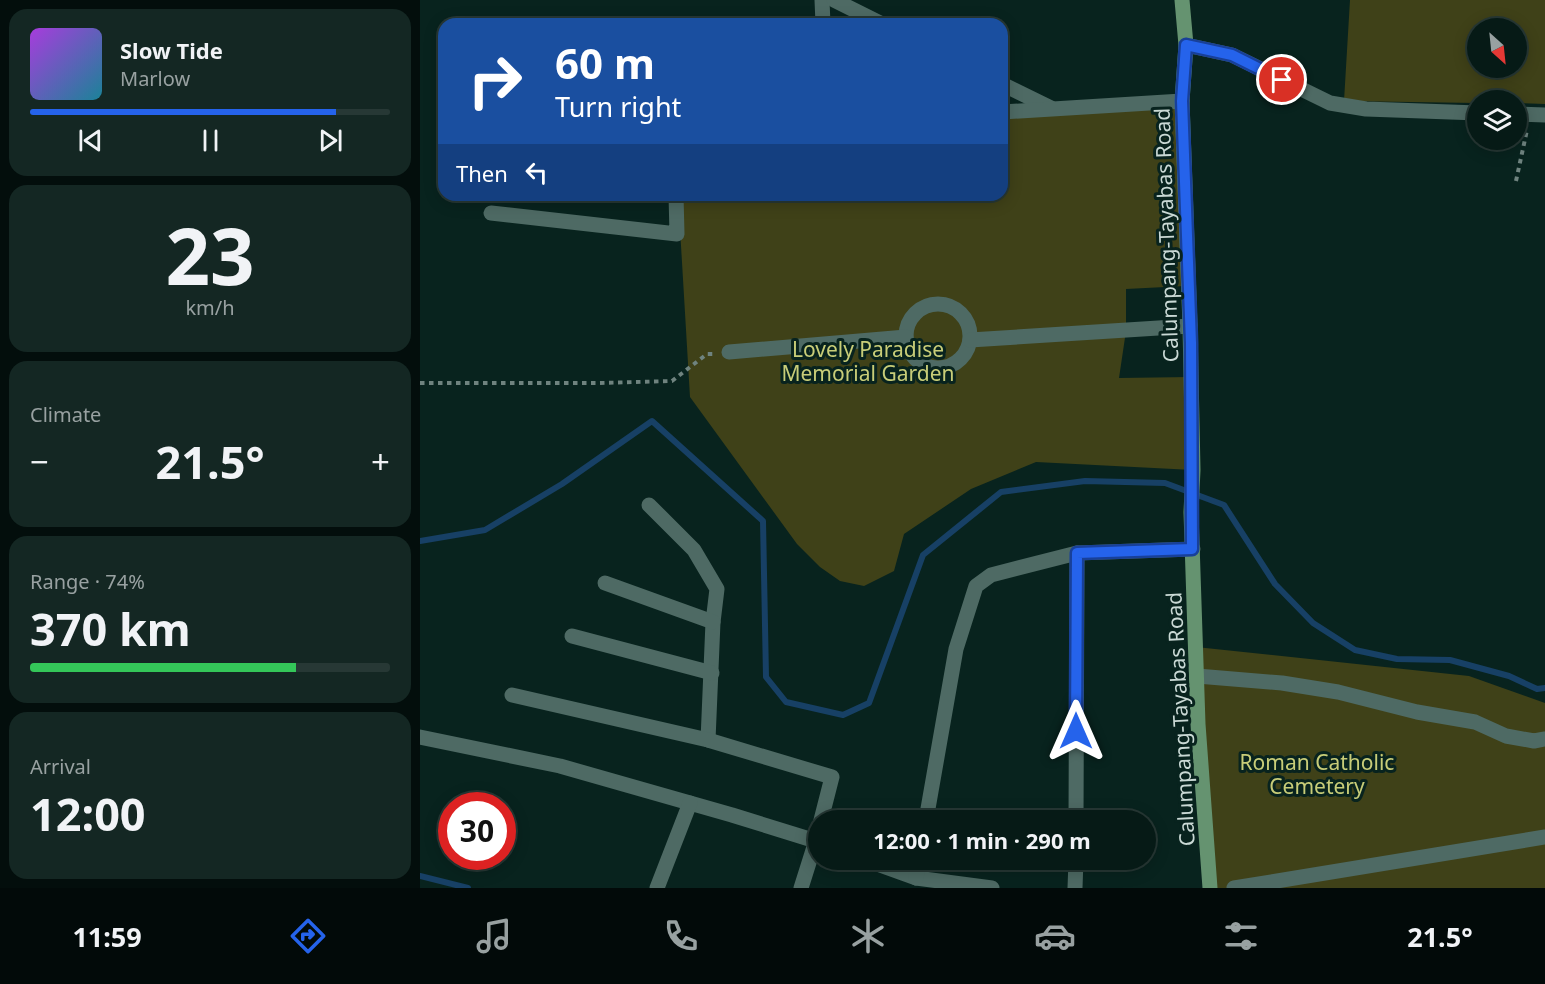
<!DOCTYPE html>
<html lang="en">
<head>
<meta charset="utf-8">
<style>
	body { margin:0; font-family:"Noto Sans",sans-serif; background:#142723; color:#f1f3f6; height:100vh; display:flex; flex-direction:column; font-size:22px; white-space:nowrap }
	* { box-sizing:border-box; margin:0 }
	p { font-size:20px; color:#98a1a1 }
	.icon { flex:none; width:33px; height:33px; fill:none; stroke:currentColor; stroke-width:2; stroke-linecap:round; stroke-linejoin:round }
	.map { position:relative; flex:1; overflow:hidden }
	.sheet { display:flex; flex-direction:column; gap:9px; padding:9px; background:#030e0c; width:420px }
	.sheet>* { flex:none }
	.banner { position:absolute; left:18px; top:18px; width:570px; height:183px; border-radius:18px; box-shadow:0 3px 15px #0003,0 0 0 2px #273835; background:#1a4fa0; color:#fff; overflow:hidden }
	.needle { width:39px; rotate:153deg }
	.buttons { position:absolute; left:1047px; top:18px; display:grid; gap:12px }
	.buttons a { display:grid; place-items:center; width:60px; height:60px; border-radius:50%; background:#061a16; box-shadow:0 3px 15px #0003,0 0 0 2px #273835; font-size:30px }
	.speed { position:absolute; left:18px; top:792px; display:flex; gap:12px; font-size:30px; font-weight:700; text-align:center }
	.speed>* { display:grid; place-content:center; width:78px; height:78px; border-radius:50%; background:#061a16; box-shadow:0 3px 15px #0003,0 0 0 2px #273835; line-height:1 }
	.speed .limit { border:9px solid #d22; background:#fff; color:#111 }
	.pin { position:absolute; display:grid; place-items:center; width:51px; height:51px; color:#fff; margin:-26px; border:3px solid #fff; border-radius:50%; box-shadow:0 2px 6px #0007 }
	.me { position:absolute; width:66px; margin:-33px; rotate:0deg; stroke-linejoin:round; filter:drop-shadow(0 0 4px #0008) }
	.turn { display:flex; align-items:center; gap:21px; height:126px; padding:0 18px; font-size:27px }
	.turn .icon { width:78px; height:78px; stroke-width:2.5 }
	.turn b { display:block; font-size:42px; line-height:51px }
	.then { display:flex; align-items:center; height:57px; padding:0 18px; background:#0003; gap:12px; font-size:22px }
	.big { font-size:45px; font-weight:700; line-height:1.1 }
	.sheet .widget { flex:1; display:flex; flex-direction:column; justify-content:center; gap:9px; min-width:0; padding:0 21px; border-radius:18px; background:#142723 }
	.sheet .dial { align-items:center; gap:0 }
	.dial b { font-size:78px; line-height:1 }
	.song { display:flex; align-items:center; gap:18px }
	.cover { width:72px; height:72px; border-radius:9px; background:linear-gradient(135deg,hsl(280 70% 55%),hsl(190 70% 35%)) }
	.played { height:6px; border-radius:3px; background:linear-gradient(90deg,#2563eb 85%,#273835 85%) }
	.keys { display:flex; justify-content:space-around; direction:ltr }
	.heat { display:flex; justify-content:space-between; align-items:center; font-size:33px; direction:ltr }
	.charge { height:9px; border-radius:4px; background:linear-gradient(90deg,#34c759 74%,#273835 0) }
	.trip { position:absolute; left:388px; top:810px; width:348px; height:60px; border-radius:30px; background:#061a16; box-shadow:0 3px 15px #0003,0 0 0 2px #273835; font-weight:700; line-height:60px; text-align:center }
	.tabs { display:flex; height:96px; justify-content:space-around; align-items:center; background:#020a09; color:#98a1a1 }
	.tabs .icon { width:42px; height:42px }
	.tabs .active { color:#2563eb }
	.tabs b { font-size:27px; color:#f1f3f6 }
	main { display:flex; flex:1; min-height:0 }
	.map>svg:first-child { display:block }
	.green { fill:#3f4118; fill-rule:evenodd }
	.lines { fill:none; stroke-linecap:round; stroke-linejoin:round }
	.stream { stroke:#174065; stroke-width:6 }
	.path { stroke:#6f837f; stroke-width:4; stroke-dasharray:4.5 4.5; stroke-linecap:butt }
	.minor { stroke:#4e6a64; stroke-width:15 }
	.major { stroke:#659370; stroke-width:15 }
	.route-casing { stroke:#184099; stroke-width:15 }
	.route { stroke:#2563eb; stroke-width:10 }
	.labels { text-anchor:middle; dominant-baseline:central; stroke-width:6; stroke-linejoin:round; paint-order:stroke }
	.street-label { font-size:21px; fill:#cad9d5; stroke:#08231e }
	.park-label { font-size:21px; fill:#c8cd78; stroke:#08231e }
</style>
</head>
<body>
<main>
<section class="sheet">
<div class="widget">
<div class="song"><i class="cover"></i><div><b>Slow Tide</b><p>Marlow</p></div></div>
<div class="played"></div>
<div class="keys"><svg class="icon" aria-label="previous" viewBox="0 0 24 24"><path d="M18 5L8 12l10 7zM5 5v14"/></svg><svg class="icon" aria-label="pause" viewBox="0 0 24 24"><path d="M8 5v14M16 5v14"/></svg><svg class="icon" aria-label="next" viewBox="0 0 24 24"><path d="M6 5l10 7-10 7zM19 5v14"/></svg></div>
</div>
<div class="widget dial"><b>23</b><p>km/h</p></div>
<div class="widget"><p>Climate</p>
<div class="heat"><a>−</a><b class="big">21.5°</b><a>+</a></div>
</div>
<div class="widget"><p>Range · 74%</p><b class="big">370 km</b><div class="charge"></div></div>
<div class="widget"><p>Arrival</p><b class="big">12:00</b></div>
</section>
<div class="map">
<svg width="1125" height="888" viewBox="0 0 1125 888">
	<rect width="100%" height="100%" fill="#08231e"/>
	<g class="green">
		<path d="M930 0H1125V104L1097 103 1096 100H1058L1057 103 924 101ZM1058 28H1096V68H1058Z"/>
		<path d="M762 101 765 286 706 289V331L699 378 771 377 773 470 616 462 551 489 484 534 474 571 444 586 420 581 400 567 377 544 270 397 258 195H582V108Z"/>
		<path d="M776 647 1049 676 1125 703V888H790Z"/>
	</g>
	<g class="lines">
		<g class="stream">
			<path d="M0 541 65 530 142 484 232 421 343 521 346 677 366 702 423 715 449 703 503 555 581 492 665 481 745 483 804 505 855 584 893 623 935 650 977 659 1030 660 1089 676 1117 689 1125 688"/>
			<path d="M0 876 48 888"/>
		</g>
		<g class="path">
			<path d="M1096 181 1107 130"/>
			<path d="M0 383H180L252 381 287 354H294"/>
		</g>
		<g class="minor">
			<path d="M402 0 403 24"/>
			<path d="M414 0 462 24"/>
			<path d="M766 45 812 55 910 103 946 109 1058 113"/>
			<path d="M582 84 631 108"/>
			<path d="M582 112 762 101"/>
			<path d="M1096 114 1125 115"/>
			<path d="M71 213 257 234 256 195"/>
			<circle cx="518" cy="336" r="32"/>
			<path d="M550 340 770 326"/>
			<path d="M309 352 486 337"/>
			<path d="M229 505 274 550 297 589 293 622 288 740"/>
			<path d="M185 583 293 622"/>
			<path d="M152 636 292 673"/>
			<path d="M777 676 862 683 918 692 997 712 1055 722 1086 736 1114 741 1125 739"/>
			<path d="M92 695 288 740 412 777 401 820"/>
			<path d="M0 737 140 766 312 815 399 842"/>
			<path d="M506 820 536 649 556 586 571 575 657 553 773 549"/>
			<path d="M656 820 657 553"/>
			<path d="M446 860 496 878 572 888"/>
			<path d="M496 878 499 860"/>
			<path d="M237 888 270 803"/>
			<path d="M381 888 399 831"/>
			<path d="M655 888 656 860"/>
			<path d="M814 888 1125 837"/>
		</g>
		<path class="major" d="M762 0 766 45 762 101 770 326 773 470 771 512 778 724 790 888"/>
	</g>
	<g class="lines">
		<defs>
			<path id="route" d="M656 731 657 553 772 549 771 343 762 101 766 45 812 55 862 80"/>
		</defs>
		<use href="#route" class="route-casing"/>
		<use href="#route" class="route"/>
	</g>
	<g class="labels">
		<g class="street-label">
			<text transform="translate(746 235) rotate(-92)">Calumpang-Tayabas Road</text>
			<text transform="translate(760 719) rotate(-93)">Calumpang-Tayabas Road</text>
		</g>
		<g class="park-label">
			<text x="448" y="349">Lovely Paradise<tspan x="448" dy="24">Memorial Garden</tspan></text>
			<text x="897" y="762">Roman Catholic<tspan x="897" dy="24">Cemetery</tspan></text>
		</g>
	</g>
</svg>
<div class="buttons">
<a><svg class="needle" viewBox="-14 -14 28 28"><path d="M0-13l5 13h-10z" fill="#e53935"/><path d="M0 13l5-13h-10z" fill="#98a1a1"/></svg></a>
<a><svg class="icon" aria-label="layers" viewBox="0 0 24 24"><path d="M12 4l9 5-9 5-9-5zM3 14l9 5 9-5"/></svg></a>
</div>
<div class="speed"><div class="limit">30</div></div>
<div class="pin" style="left:862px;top:80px;background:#d93025"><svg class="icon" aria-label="arrive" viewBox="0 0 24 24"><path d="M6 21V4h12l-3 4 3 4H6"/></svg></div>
<svg class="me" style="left:656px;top:731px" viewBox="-20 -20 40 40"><path d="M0-17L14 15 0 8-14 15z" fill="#2563eb" stroke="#fff" stroke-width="4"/></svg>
<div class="trip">12:00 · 1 min · 290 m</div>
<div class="banner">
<div class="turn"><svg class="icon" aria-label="right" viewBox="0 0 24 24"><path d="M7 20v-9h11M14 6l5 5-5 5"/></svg><div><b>60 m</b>Turn right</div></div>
<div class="then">Then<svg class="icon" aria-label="left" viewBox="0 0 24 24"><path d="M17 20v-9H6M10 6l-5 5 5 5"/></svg></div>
</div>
</div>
</main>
<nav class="tabs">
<b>11:59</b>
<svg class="icon active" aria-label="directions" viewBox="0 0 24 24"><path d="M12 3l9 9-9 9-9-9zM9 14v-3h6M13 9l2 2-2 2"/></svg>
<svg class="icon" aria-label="music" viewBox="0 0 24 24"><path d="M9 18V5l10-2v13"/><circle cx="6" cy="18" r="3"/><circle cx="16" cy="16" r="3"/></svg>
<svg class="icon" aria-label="phone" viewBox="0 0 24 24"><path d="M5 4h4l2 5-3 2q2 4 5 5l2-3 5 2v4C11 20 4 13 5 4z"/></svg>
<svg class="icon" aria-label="climate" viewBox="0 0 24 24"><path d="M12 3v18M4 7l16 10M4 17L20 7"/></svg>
<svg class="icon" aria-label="car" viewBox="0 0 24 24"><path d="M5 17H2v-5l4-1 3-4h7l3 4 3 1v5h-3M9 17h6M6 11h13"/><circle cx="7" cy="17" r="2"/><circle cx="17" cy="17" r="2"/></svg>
<svg class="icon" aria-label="filters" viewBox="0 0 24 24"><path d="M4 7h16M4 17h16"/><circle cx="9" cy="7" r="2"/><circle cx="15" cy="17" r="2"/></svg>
<b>21.5°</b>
</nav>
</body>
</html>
